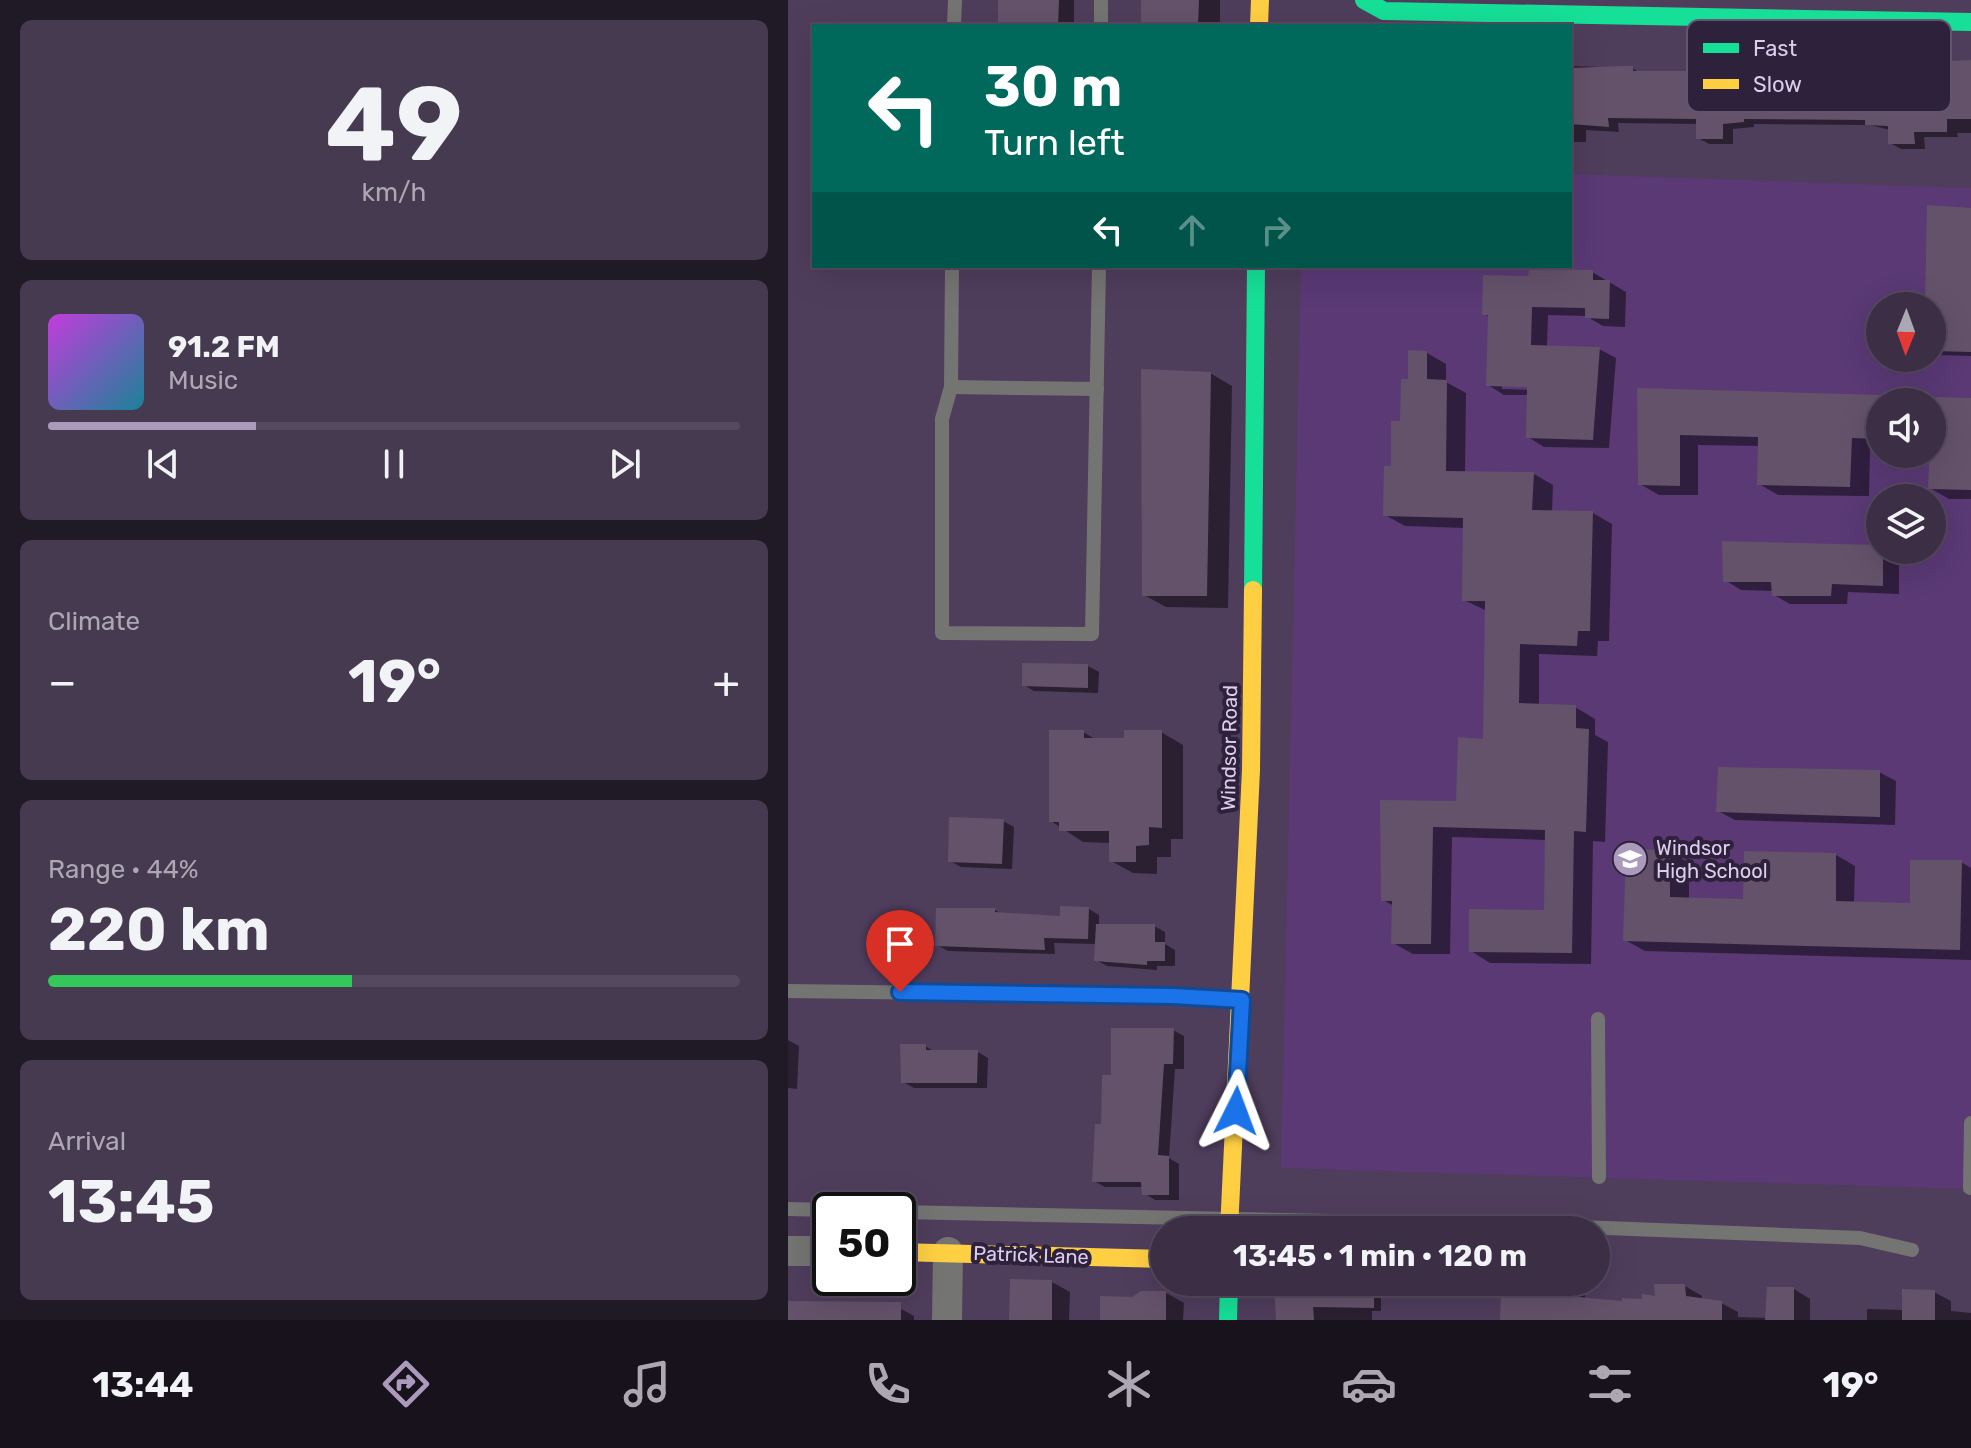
<!DOCTYPE html>
<html lang="en">
<head>
<meta charset="utf-8">
<style>
	body { margin:0; font-family:Rubik,sans-serif; background:#463a50; color:#f1f3f6; height:100vh; display:flex; flex-direction:column; font-size:30px; white-space:nowrap }
	* { box-sizing:border-box; margin:0 }
	p { font-size:26px; color:#aca8b3 }
	.icon { flex:none; width:44px; height:44px; fill:none; stroke:currentColor; stroke-width:2; stroke-linecap:round; stroke-linejoin:round }
	.map { position:relative; flex:1; overflow:hidden }
	.side { display:flex; flex-direction:column; gap:20px; padding:20px; background:#201926; width:788px }
	.side>* { flex:none }
	.hud { position:absolute; left:24px; top:24px; width:760px; height:244px; border-radius:0px; box-shadow:0 8px 32px #0002,0 0 0 2px #544a5e; background:#00695c; color:#fff; overflow:hidden }
	.needle { width:52px; rotate:181deg }
	.tools { position:absolute; left:1078px; top:292px; display:grid; gap:16px }
	.tools a { display:grid; place-items:center; width:80px; height:80px; border-radius:50%; background:#3b2e45; box-shadow:0 8px 32px #0002,0 0 0 2px #544a5e; font-size:40px }
	.speed { position:absolute; left:24px; top:1192px; display:flex; gap:16px; font-size:40px; font-weight:700; text-align:center }
	.speed>* { display:grid; place-content:center; width:104px; height:104px; border-radius:50%; background:#3b2e45; box-shadow:0 8px 32px #0002,0 0 0 2px #544a5e; line-height:1 }
	.speed .limit { border:4px solid #111; border-radius:12px; background:#fff; color:#111 }
	.pin { position:absolute; display:grid; place-items:center; width:68px; height:68px; color:#fff; margin:-82px -34px; border-radius:50% 50% 50% 0; rotate:-45deg; box-shadow:0 0 8px #0007 }
	.pin .icon { rotate:45deg }
	.me { position:absolute; width:88px; margin:-44px; rotate:3deg; stroke-linejoin:round; filter:drop-shadow(0 0 6px #0008) }
	.turn { display:flex; align-items:center; gap:28px; height:168px; padding:0 40px; font-size:36px }
	.turn .icon { width:104px; height:104px; stroke-width:2.5 }
	.turn b { display:block; font-size:56px; line-height:68px }
	.lanes { display:flex; align-items:center; height:76px; padding:0 40px; background:#0003; justify-content:center; gap:40px; direction:ltr }
	.lanes .off { opacity:.35 }
	.big { font-size:60px; font-weight:700; line-height:1.1 }
	.side .tile { flex:1; display:flex; flex-direction:column; justify-content:center; gap:12px; min-width:0; padding:0 28px; border-radius:12px; background:#463a50 }
	.side .dial { align-items:center; gap:0 }
	.dial b { font-size:104px; line-height:1 }
	.song { display:flex; align-items:center; gap:24px }
	.cover { width:96px; height:96px; border-radius:12px; background:linear-gradient(135deg,hsl(290 70% 55%),hsl(190 70% 35%)) }
	.played { height:8px; border-radius:4px; background:linear-gradient(90deg,#ab9abb 30%,#544a5e 30%) }
	.keys { display:flex; justify-content:space-around; direction:ltr }
	.heat { display:flex; justify-content:space-between; align-items:center; font-size:44px; direction:ltr }
	.charge { height:12px; border-radius:6px; background:linear-gradient(90deg,#34c759 44%,#544a5e 0) }
	.trip { position:absolute; left:362px; top:1216px; width:460px; height:80px; border-radius:40px; background:#3b2e45; box-shadow:0 8px 32px #0002,0 0 0 2px #544a5e; font-weight:700; line-height:80px; text-align:center }
	.menu { display:flex; height:128px; justify-content:space-around; align-items:center; background:#18121c; color:#aca8b3 }
	.menu .icon { width:56px; height:56px }
	.menu .current { color:#ab9abb }
	.menu b { font-size:36px; color:#f1f3f6 }
	main { display:flex; flex:1; min-height:0 }
	.map>svg:first-child { display:block }
	.built { fill:#5a3975; fill-rule:evenodd }
	.shadow { fill:#0007; fill-rule:evenodd }
	.building { fill:#64526a }
	.lines { fill:none; stroke-linecap:round; stroke-linejoin:round }
	.lane { stroke:#747572; stroke-width:14 }
	.street { stroke:#747572; stroke-width:30 }
	.fast { stroke:#16e098; stroke-width:18 }
	.slow { stroke:#ffcf43; stroke-width:18 }
	.route-casing { stroke:#114b97; stroke-width:20 }
	.route { stroke:#1a73e8; stroke-width:14 }
	.labels { text-anchor:middle; dominant-baseline:central; stroke-width:8; stroke-linejoin:round; paint-order:stroke }
	.street-label { font-size:20px; fill:#dce; stroke:#2e213b }
	.poi-label { font-size:20px; fill:#dce; stroke:#2e213b; text-anchor:start }
	.key { fill:#2e213b; stroke:#635471; stroke-width:2 }
	.key-label { font-size:22px; fill:#dce }
</style>
</head>
<body>
<main>
<section class="side">
<div class="tile dial"><b>49</b><p>km/h</p></div>
<div class="tile">
<div class="song"><i class="cover"></i><div><b>91.2 FM</b><p>Music</p></div></div>
<div class="played"></div>
<div class="keys"><svg class="icon" aria-label="previous" viewBox="0 0 24 24"><path d="M18 5L8 12l10 7zM5 5v14"/></svg><svg class="icon" aria-label="pause" viewBox="0 0 24 24"><path d="M8 5v14M16 5v14"/></svg><svg class="icon" aria-label="next" viewBox="0 0 24 24"><path d="M6 5l10 7-10 7zM19 5v14"/></svg></div>
</div>
<div class="tile"><p>Climate</p>
<div class="heat"><a>−</a><b class="big">19°</b><a>+</a></div>
</div>
<div class="tile"><p>Range · 44%</p><b class="big">220 km</b><div class="charge"></div></div>
<div class="tile"><p>Arrival</p><b class="big">13:45</b></div>
</section>
<div class="map">
<svg width="1183" height="1320" viewBox="0 0 1183 1320">
	<rect width="100%" height="100%" fill="#4f3d5c"/>
	<path class="built" d="M782 174 1183 188V1189L493 1168 513 266H782ZM1092 306H1144V358H1092ZM1092 402H1144V454H1092ZM1092 498H1144V550H1092Z"/>
	<g class="shadow">
		<rect x="212" y="0" width="74" height="26"/>
		<path d="M355 0H432V23L437 26H355Z"/>
		<path d="M1183 62V133H1169L1170 137H1136L1137 149H1113L1102 143V130L1082 125 966 124V127L945 129V144H921L910 138V124L830 123 831 132 798 130V142H782V66L844 68 852 73H991L1013 66 1024 74 1106 71 1112 74H1160Z"/>
		<path d="M1183 208V356L1147 355 1144 353V306H1138Z"/>
		<path d="M804 272 838 292 837 327 815 326 798 316 760 315 759 347 811 349 828 358 821 448 756 447 740 437 741 395H716L700 385 702 317 696 314 742 278ZM714 385 749 386V390L714 389Z"/>
		<path d="M639 353 658 364V382L678 393 677 473 746 474 765 485 764 512 805 513 824 524 821 641H810L809 656 751 654V706L787 707 807 719V735L820 742 817 842 805 841 803 964 702 963 683 951 758 912V840L664 837 662 954H625L605 943 606 906 595 900 594 802 670 803 697 741 699 611 676 600 677 528 617 526 597 515 622 381Z"/>
		<path d="M422 373 444 386 440 608 378 607 356 595Z"/>
		<path d="M851 390 1183 400V499H1161L1142 488 1144 402H1092V448H1082L1081 496 990 495 971 484 972 446 910 445V495H871L852 484Z"/>
		<path d="M1092 550 1111 556V594L1060 592 1059 604H1002L986 595 985 591 953 590 937 580Z"/>
		<path d="M300 666 311 672 310 693 246 691 236 685Z"/>
		<path d="M295 732 309 740H338L373 732 395 745V839H383V857H369V874L345 873 323 861V843L295 842 263 821Z"/>
		<path d="M1091 772 1108 781 1107 825 947 820 930 811Z"/>
		<path d="M215 821 226 827 224 869 173 867 162 861Z"/>
		<path d="M882 852 901 863V899L957 901 1048 855 1067 866 1066 903 1124 905 1173 862 1183 868V960L857 951 837 940Z"/>
		<path d="M301 909 311 915V926H366L377 932V944L387 950V966H369V970L319 966 308 960 309 944 266 943 267 954 160 951 149 945 207 910 214 914 274 918Z"/>
		<path d="M385 1030 396 1036V1069H387L381 1158 391 1164V1200H367L356 1193 355 1187H317L306 1181 325 1077Z"/>
		<path d="M0 1040 11 1046 9 1089 0 1088Z"/>
		<path d="M137 1046 147 1052H190L200 1058 199 1088H126L115 1082Z"/>
		<path d="M264 1282 282 1292 281 1320H223Z"/>
		<path d="M488 1282H552L551 1288H585L593 1293V1311H584V1320H493Z"/>
		<path d="M750 1282H781L797 1291V1300L836 1303 870 1299 897 1286 914 1296V1300L933 1303 950 1312V1317L979 1318 1006 1289 1022 1299V1320H715L749 1296Z"/>
		<path d="M1146 1292 1163 1301V1311L1183 1313V1320H1079V1309L1116 1310Z"/>
		<path d="M378 1293 396 1303 395 1320H314L345 1299Z"/>
		<path d="M0 1303 104 1304 126 1316V1320H0Z"/>
	</g>
	<g class="building">
		<path d="M210 0H271L270 26H210Z"/>
		<path d="M353 0H411L410 26H353Z"/>
		<path d="M1183 60V119H1159V132H1126L1127 144H1100V126L1077 125V120L956 119V122L935 124V139H908V119L820 118 821 127 782 124V68L834 66H845V71H912L927 70V67L989 70V64H1014V73L1106 69V73L1158 72V61Z"/>
		<path d="M1139 205 1183 208V352L1144 351V306H1137Z"/>
		<path d="M741 269 805 270V280H822L821 319 797 318V308L744 307 743 345 812 347 805 440 738 438 739 387 698 386 700 315H694L695 275 740 276Z"/>
		<path d="M620 350 639 351V379L659 380 658 471 746 472 744 510 805 511 802 631H790L789 646 732 644 731 703 788 705V728L801 729 798 832 786 831 784 953 681 952V909L756 910 757 830 645 827 643 944H603L604 901H593L592 800 668 801 670 737 695 739 697 601H674L675 518 595 516 596 466H603V421H612L613 379H620Z"/>
		<path d="M353 369 423 372 419 596H354Z"/>
		<path d="M849 388 1092 395V439L1064 438 1062 487 969 485 970 437 892 435V486L850 485Z"/>
		<path d="M1144 397 1183 398V490L1140 489Z"/>
		<path d="M934 541 1092 545 1095 550V586L1044 584 1043 596H984L983 582H935Z"/>
		<path d="M234 663 300 664V688L234 686Z"/>
		<path d="M261 730H296V738H336V730H374V828L361 827V845L348 846V862H321V831H271V822H261Z"/>
		<path d="M930 767 1092 770V817L928 812Z"/>
		<path d="M161 817 216 819 214 864 160 862Z"/>
		<path d="M838 849 882 850V897L955 899 956 851 1048 853V901L1122 903V860H1174L1172 950 835 941Z"/>
		<path d="M272 906 301 907 300 939 256 938 257 950 147 946 148 908H207V912L272 916Z"/>
		<path d="M308 924H367V942H377V961H359V965L306 961Z"/>
		<path d="M323 1028H386L385 1064H376L370 1155 381 1156V1195H354L353 1182H304L307 1124H313L314 1075H323Z"/>
		<path d="M112 1044H138V1050H190L189 1083H113Z"/>
		<path d="M222 1279 264 1280V1320H221Z"/>
		<path d="M486 1282 586 1286V1308L525 1307 526 1320H488Z"/>
		<path d="M748 1282H780V1296L834 1301V1298L854 1299V1294L867 1296 866 1284H897L898 1296 934 1301V1320H712L713 1294H747Z"/>
		<path d="M979 1287H1006V1320H977Z"/>
		<path d="M1114 1289 1147 1290V1320H1114Z"/>
		<path d="M353 1291H378V1320H312V1296L344 1297Z"/>
		<path d="M0 1301 113 1302V1320H0Z"/>
	</g>
	<g class="lines">
		<g class="lane">
			<path d="M166 26 167 0"/>
			<path d="M313 26V0"/>
			<path d="M164 266 163 387 154 419V633L304 634 311 266"/>
			<path d="M163 387 309 389"/>
			<path d="M0 991 385 996 450 1000"/>
			<path d="M810 1019 811 1177"/>
			<path d="M1182 1188 1183 1123"/>
			<path d="M0 1209 42 1210"/>
			<path d="M110 1212 741 1225 1072 1238 1124 1250"/>
		</g>
		<g class="street">
			<path d="M0 1251H42"/>
			<path d="M159 1320 160 1252"/>
		</g>
		<g class="fast">
			<path d="M576 0 596 11 1183 22"/>
			<path d="M465 590 468 266"/>
			<path d="M440 1320 441 1282"/>
		</g>
		<g class="slow">
			<path d="M471 26 472 0"/>
			<path d="M441 1230 463 770 465 590"/>
			<path d="M110 1252 376 1259"/>
		</g>
	</g>
	<g class="lines">
		<defs>
			<path id="route" d="M112 992 385 996 454 1000 448 1111"/>
		</defs>
		<use href="#route" class="route-casing"/>
		<use href="#route" class="route"/>
	</g>
	<defs>
		<symbol id="school-disc" viewBox="-11 -11 22 22"><circle r="9.5" fill="#ab9abb" stroke="#2e213b"/><path d="M0-5L7-2L0 1L-7-2ZM-4 1L0 2.5L4 1V4Q0 6-4 4Z" fill="#fff"/></symbol>
	</defs>
	<g fill-rule="evenodd">
		<use href="#school-disc" x="822" y="839" width="40" height="40"/>
	</g>
	<g class="labels">
		<g class="street-label">
			<text transform="translate(441 748) rotate(-89)">Windsor Road</text>
			<text transform="translate(243 1255) rotate(2)">Patrick Lane</text>
		</g>
		<g class="poi-label">
			<text x="868" y="848">Windsor<tspan x="868" dy="23">High School</tspan></text>
		</g>
	</g>
	<rect x="899" y="20" width="264" height="92" rx="12" class="key"/>
	<rect x="915" y="43" width="36" height="10" fill="#16e098"/>
	<rect x="915" y="79" width="36" height="10" fill="#ffcf43"/>
	<g class="key-label">
		<text x="965" y="56">Fast</text>
		<text x="965" y="92">Slow</text>
	</g>
</svg>
<div class="tools">
<a><svg class="needle" viewBox="-14 -14 28 28"><path d="M0-13l5 13h-10z" fill="#e53935"/><path d="M0 13l5-13h-10z" fill="#aca8b3"/></svg></a>
<a><svg class="icon" aria-label="sound" viewBox="0 0 24 24"><path d="M4 9h4l5-4v14l-5-4H4zM17 9q2 3 0 6"/></svg></a>
<a><svg class="icon" aria-label="layers" viewBox="0 0 24 24"><path d="M12 4l9 5-9 5-9-5zM3 14l9 5 9-5"/></svg></a>
</div>
<div class="speed"><div class="limit">50</div></div>
<div class="pin" style="left:112px;top:992px;background:#d93025"><svg class="icon" aria-label="arrive" viewBox="0 0 24 24"><path d="M6 21V4h12l-3 4 3 4H6"/></svg></div>
<svg class="me" style="left:448px;top:1111px" viewBox="-20 -20 40 40"><path d="M0-17L14 15 0 8-14 15z" fill="#1a73e8" stroke="#fff" stroke-width="4"/></svg>
<div class="trip">13:45 · 1 min · 120 m</div>
<div class="hud">
<div class="turn"><svg class="icon" aria-label="left" viewBox="0 0 24 24"><path d="M17 20v-9H6M10 6l-5 5 5 5"/></svg><div><b>30 m</b>Turn left</div></div>
<div class="lanes"><svg class="icon" aria-label="left" viewBox="0 0 24 24"><path d="M17 20v-9H6M10 6l-5 5 5 5"/></svg><svg class="icon off" aria-label="ahead" viewBox="0 0 24 24"><path d="M12 20V5M6 11l6-6 6 6"/></svg><svg class="icon off" aria-label="right" viewBox="0 0 24 24"><path d="M7 20v-9h11M14 6l5 5-5 5"/></svg></div>
</div>
</div>
</main>
<nav class="menu">
<b>13:44</b>
<svg class="icon current" aria-label="directions" viewBox="0 0 24 24"><path d="M12 3l9 9-9 9-9-9zM9 14v-3h6M13 9l2 2-2 2"/></svg>
<svg class="icon" aria-label="music" viewBox="0 0 24 24"><path d="M9 18V5l10-2v13"/><circle cx="6" cy="18" r="3"/><circle cx="16" cy="16" r="3"/></svg>
<svg class="icon" aria-label="phone" viewBox="0 0 24 24"><path d="M5 4h4l2 5-3 2q2 4 5 5l2-3 5 2v4C11 20 4 13 5 4z"/></svg>
<svg class="icon" aria-label="climate" viewBox="0 0 24 24"><path d="M12 3v18M4 7l16 10M4 17L20 7"/></svg>
<svg class="icon" aria-label="car" viewBox="0 0 24 24"><path d="M5 17H2v-5l4-1 3-4h7l3 4 3 1v5h-3M9 17h6M6 11h13"/><circle cx="7" cy="17" r="2"/><circle cx="17" cy="17" r="2"/></svg>
<svg class="icon" aria-label="filters" viewBox="0 0 24 24"><path d="M4 7h16M4 17h16"/><circle cx="9" cy="7" r="2"/><circle cx="15" cy="17" r="2"/></svg>
<b>19°</b>
</nav>
</body>
</html>
